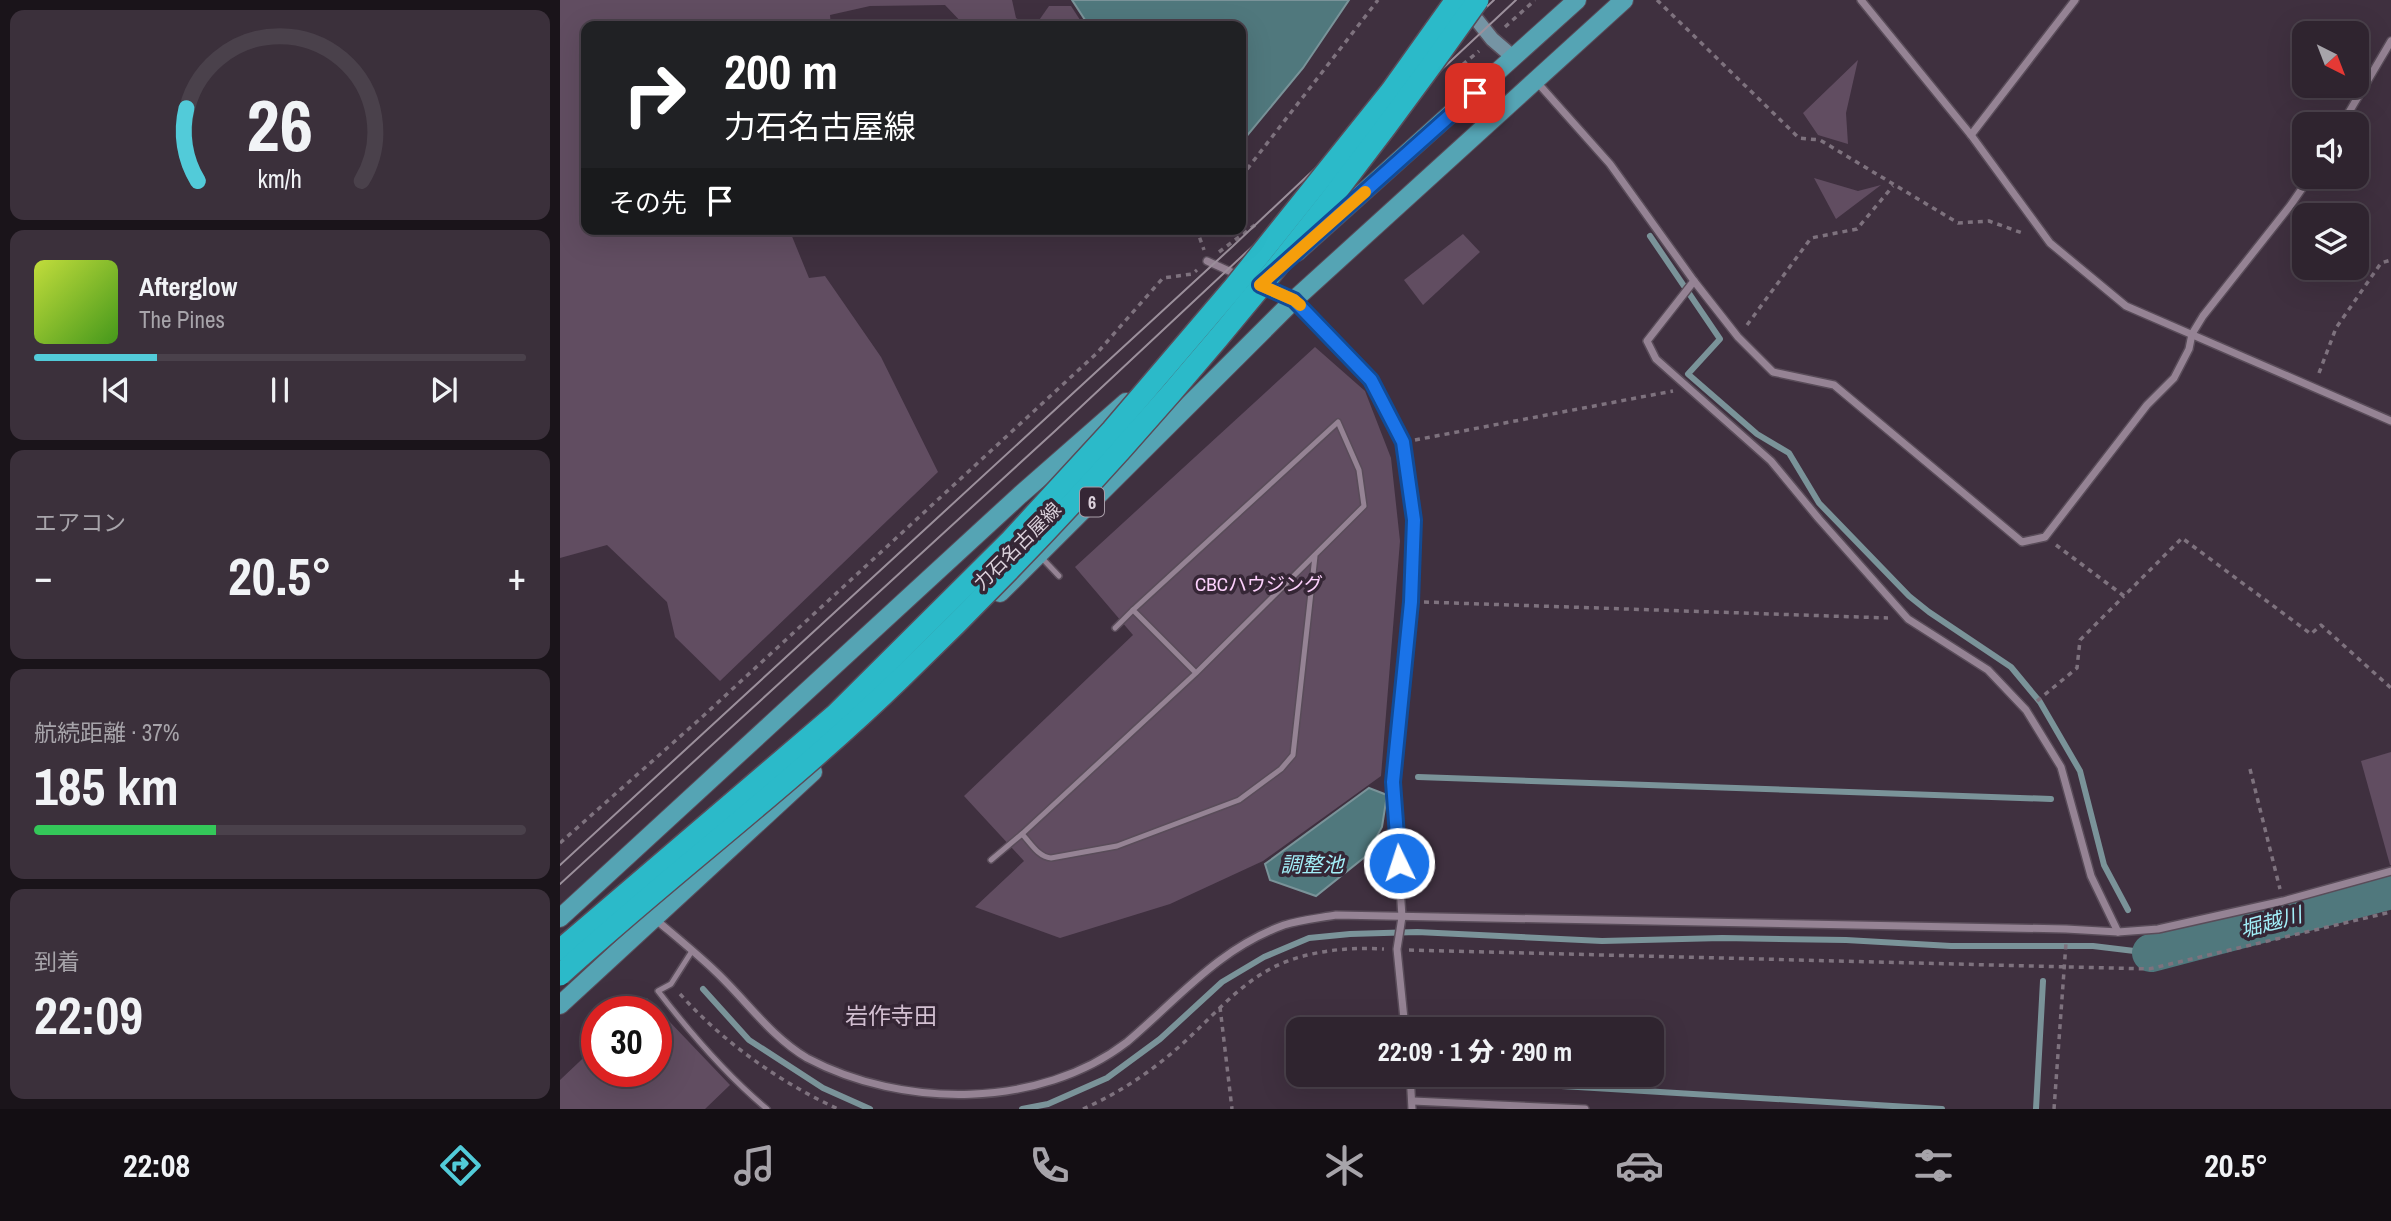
<!DOCTYPE html>
<html lang="ja">
<head>
<meta charset="utf-8">
<style>
	body { margin:0; font-family:"Archivo Narrow","Noto Sans JP",sans-serif; background:#3b303b; color:#f1f3f6; height:100vh; display:flex; flex-direction:column; font-size:26px; white-space:nowrap }
	* { box-sizing:border-box; margin:0 }
	p { font-size:23px; color:#a7a4aa }
	.icon { flex:none; width:38px; height:38px; fill:none; stroke:currentColor; stroke-width:2; stroke-linecap:round; stroke-linejoin:round }
	.map { position:relative; flex:1; overflow:hidden }
	.details { display:flex; flex-direction:column; gap:10px; padding:10px; background:#1a141a; width:560px }
	.details>* { flex:none }
	.banner { position:absolute; left:21px; top:21px; width:665px; height:214px; border-radius:14px; box-shadow:0 7px 28px #0002,0 0 0 2px #4a414b; background:#202124; color:#fff; overflow:hidden }
	.needle { width:46px; rotate:138deg }
	.buttons { position:absolute; left:1732px; top:21px; display:grid; gap:14px }
	.buttons a { display:grid; place-items:center; width:77px; height:77px; border-radius:14px; background:#2f242f; box-shadow:0 7px 28px #0002,0 0 0 2px #4a414b; font-size:35px }
	.speed { position:absolute; left:21px; top:996px; display:flex; gap:14px; font-size:35px; font-weight:700; text-align:center }
	.speed>* { display:grid; place-content:center; width:91px; height:91px; border-radius:50%; background:#2f242f; box-shadow:0 7px 28px #0002,0 0 0 2px #4a414b; line-height:1 }
	.speed .limit { border:10px solid #d22; background:#fff; color:#111 }
	.pin { position:absolute; display:grid; place-items:center; width:60px; height:60px; color:#fff; margin:-30px; border-radius:14px; box-shadow:0 4px 10px #0006 }
	.me { position:absolute; width:77px; margin:-38px; rotate:356deg; stroke-linejoin:round; filter:drop-shadow(0 0 5px #0008) }
	.turn { display:flex; align-items:center; gap:24px; height:147px; padding:0 28px; font-size:32px }
	.turn .icon { width:91px; height:91px; stroke-width:2.5 }
	.turn b { display:block; font-size:49px; line-height:60px }
	.then { display:flex; align-items:center; height:66px; padding:0 28px; background:#0003; gap:14px; font-size:26px }
	.big { font-size:52px; font-weight:800; line-height:1.1 }
	.details .tile { flex:1; display:flex; flex-direction:column; justify-content:center; gap:10px; min-width:0; padding:0 24px; border-radius:14px; background:#3b303b }
	.details .dial { align-items:center; gap:0 }
	.dial svg { height:182px; overflow:visible; fill:none; stroke:#4a414b; stroke-width:7; stroke-linecap:round; text-anchor:middle }
	.dial text { fill:#f1f3f6; stroke:none }
	.song { display:flex; align-items:center; gap:21px }
	.cover { width:84px; height:84px; border-radius:10px; background:linear-gradient(135deg,hsl(70 70% 55%),hsl(100 70% 35%)) }
	.played { height:7px; border-radius:4px; background:linear-gradient(90deg,#52cbd9 25%,#4a414b 25%) }
	.keys { display:flex; justify-content:space-around; direction:ltr }
	.heat { display:flex; justify-content:space-between; align-items:center; font-size:38px; direction:ltr }
	.charge { height:10px; border-radius:5px; background:linear-gradient(90deg,#34c759 37%,#4a414b 0) }
	.trip { position:absolute; left:726px; top:1017px; width:378px; height:70px; border-radius:14px; background:#2f242f; box-shadow:0 7px 28px #0002,0 0 0 2px #4a414b; font-weight:800; line-height:70px; text-align:center }
	.dock { display:flex; height:112px; justify-content:space-around; align-items:center; background:#130e13; color:#a7a4aa }
	.dock .icon { width:49px; height:49px }
	.dock .current { color:#52cbd9 }
	.dock b { font-size:32px; color:#f1f3f6 }
	main { display:flex; flex:1; min-height:0 }
	.map>svg:first-child { display:block }
	.green { fill:#614d61 }
	.water { fill:#50787d; stroke:#7a9399; stroke-width:2 }
	.lines { fill:none; stroke-linecap:round; stroke-linejoin:round }
	.stream { stroke:#7a9399; stroke-width:6 }
	.river { stroke:#50787d; stroke-width:38 }
	.lane-casing { stroke:#594c59; stroke-width:8 }
	.street-casing { stroke:#594c59; stroke-width:10 }
	.secondary-casing { stroke:#594c59; stroke-width:17 }
	.primary-casing { stroke:#594c59; stroke-width:20 }
	.path { stroke:#7e727e; stroke-width:3.5; stroke-dasharray:5 5; stroke-linecap:butt }
	.lane { stroke:#958394; stroke-width:5 }
	.street { stroke:#958394; stroke-width:7 }
	.secondary { stroke:#7594a4; stroke-width:14 }
	.primary { stroke:#55a4b4; stroke-width:18 }
	.tram { stroke:#9c909c; stroke-width:2 }
	.highway-bridge-casing { stroke:#594c59; stroke-width:24; stroke-linecap:butt }
	.highway-bridge { stroke:#2bbac9; stroke-width:21 }
	.route-casing { stroke:#114b97; stroke-width:18 }
	.route { stroke:#1a73e8; stroke-width:12 }
	.slow { stroke:#f59e0b; stroke-width:12 }
	.labels { text-anchor:middle; dominant-baseline:central; stroke-width:7; stroke-linejoin:round; paint-order:stroke }
	.shield { fill:#352635; stroke:#a99ea9; stroke-width:2 }
	.shield-label { font-size:18px; font-weight:bold; fill:#dbd1db }
	.street-label { font-size:19px; fill:#dbd1db; stroke:#352635 }
	.park-label { font-size:19px; fill:#fdd1fd; stroke:#352635 }
	.water-label { font-size:21px; font-style:italic; fill:#a2eef7; stroke:#352635 }
	.quarter-label { font-size:23px; fill:#d2bfd1; stroke:#352635 }
</style>
</head>
<body>
<main>
<section class="details">
<div class="tile dial"><svg viewBox="0 0 100 80">
<path d="M14 69A42 42 0 1 1 86 69"/>
<path d="M14 69A42 42 0 0 1 9 37" stroke="#52cbd9"/>
<text x="50" y="56" font-size="32" font-weight="700">26</text>
<text x="50" y="72" font-size="11">km/h</text>
</svg></div>
<div class="tile">
<div class="song"><i class="cover"></i><div><b>Afterglow</b><p>The Pines</p></div></div>
<div class="played"></div>
<div class="keys"><svg class="icon" aria-label="previous" viewBox="0 0 24 24"><path d="M18 5L8 12l10 7zM5 5v14"/></svg><svg class="icon" aria-label="pause" viewBox="0 0 24 24"><path d="M8 5v14M16 5v14"/></svg><svg class="icon" aria-label="next" viewBox="0 0 24 24"><path d="M6 5l10 7-10 7zM19 5v14"/></svg></div>
</div>
<div class="tile"><p>エアコン</p>
<div class="heat"><a>−</a><b class="big">20.5°</b><a>+</a></div>
</div>
<div class="tile"><p>航続距離 · 37%</p><b class="big">185 km</b><div class="charge"></div></div>
<div class="tile"><p>到着</p><b class="big">22:09</b></div>
</section>
<div class="map">
<svg width="1831" height="1109" viewBox="0 0 1831 1109">
	<rect width="100%" height="100%" fill="#3f303f"/>
	<g class="green">
		<path d="M0 0H452L456 18 469 26H405L385 5 310 6 270 15 271 26H26V229H229L249 278 265 276 321 357 378 472 160 681 115 637 107 602 47 545 0 558Z"/>
		<path d="M489 6H511L524 26H475Z"/>
		<path d="M1298 60 1286 113 1288 144 1258 135 1243 113Z"/>
		<path d="M1254 178 1298 191 1321 185 1276 219Z"/>
		<path d="M903 234 920 252 863 305 844 280Z"/>
		<path d="M755 347 805 391 831 458 840 541 821 776 703 861 610 904 500 938 415 907 464 861 404 796 573 635 515 567Z"/>
		<path d="M1831 752V865H1830L1801 761Z"/>
		<path d="M87 998 170 1085 145 1109H0V1080L37 1045V1071H96V1012L72 1011Z"/>
	</g>
	<g class="water">
		<path d="M512 0H789L743 68 681 143V26H529Z"/>
		<path d="M809 788 827 795 822 827 806 856 756 896 710 880 705 864Z"/>
	</g>
	<g class="lines">
		<g class="stream">
			<path d="M1090 236 1160 339 1128 374 1197 434 1229 453 1259 503 1349 596 1369 612 1451 667 1480 702 1520 771 1544 865 1568 910"/>
			<path d="M858 777 1491 799"/>
			<path d="M143 989 189 1040 263 1088 310 1109"/>
			<path d="M873 1074 887 1079 1382 1109"/>
			<path d="M462 1109 488 1104 547 1078 600 1039 662 982 704 957 749 938 790 934 857 932 1042 941 1162 938 1286 940 1391 946H1533L1591 953"/>
			<path d="M1476 1109 1483 981"/>
		</g>
		<path class="river" d="M1591 953 1831 890"/>
		<defs>
			<g id="lane">
				<path d="M481 557 499 576"/>
				<path d="M555 628 573 610"/>
				<path d="M636 673 573 610 778 422 799 470 804 506 636 673 462 834C470 842 478 857 491 858L557 846 679 800 721 769 733 755 755 556"/>
				<path d="M431 860 462 834"/>
				<path d="M132 951 111 984 98 991C131 1034 165 1074 207 1109"/>
			</g>
			<g id="street">
				<path d="M1301 0 1411 135 1490 243 1566 306 1831 421"/>
				<path d="M976 81 1050 164 1134 281 1178 337 1213 372 1274 385 1462 542 1485 537 1587 405 1614 378 1629 349 1632 334 1643 316 1730 206 1750 177"/>
				<path d="M1782 124 1831 41"/>
				<path d="M1411 135 1515 0"/>
				<path d="M647 261 680 276"/>
				<path d="M1134 281 1087 341 1096 359 1211 461 1259 519 1348 619 1428 670 1466 710 1501 767 1531 876 1558 932"/>
				<path d="M704 286 734 300 811 380 843 442 854 520 851 602 833 782 842 917 837 949 845 1029"/>
				<path d="M95 919C115 936 136 953 155 971 186 1000 210 1036 247 1058 343 1109 480 1109 567 1042 619 998 658 949 724 925 740 920 759 918 776 915L1506 929 1558 932 1598 929 1723 901 1831 871"/>
				<path d="M850 1074 852 1109"/>
				<path d="M853 1101 1025 1109"/>
			</g>
			<path id="secondary" d="M905 5 932 39 954 58"/>
			<g id="primary">
				<path d="M737 252 1017 0"/>
				<path d="M440 593 734 300 1064 0"/>
				<path d="M0 918 460 495 566 402"/>
				<path d="M0 1005 253 772"/>
			</g>
		</defs>
		<use href="#lane" class="lane-casing"/>
		<use href="#street" class="street-casing"/>
		<use href="#secondary" class="secondary-casing"/>
		<use href="#primary" class="primary-casing"/>
		<g class="path">
			<path d="M1097 0 1239 138 1260 140 1398 223 1429 221 1465 234"/>
			<path d="M945 27 975 0"/>
			<path d="M895 71 919 51"/>
			<path d="M681 177 818 0"/>
			<path d="M641 229 638 233 644 250"/>
			<path d="M659 252 695 225"/>
			<path d="M1187 325 1251 238 1297 229 1333 186"/>
			<path d="M1759 373 1776 328 1821 263 1831 260"/>
			<path d="M855 440 1113 391"/>
			<path d="M1496 545 1564 596 1622 538 1751 634 1761 625 1831 688"/>
			<path d="M864 602 1328 618"/>
			<path d="M1477 701 1517 668 1520 640 1564 596"/>
			<path d="M1690 769 1720 889"/>
			<path d="M0 843 141 718 537 353 603 278 632 274 637 270"/>
			<path d="M849 950 1589 969 1831 912"/>
			<path d="M120 994C163 1042 219 1082 278 1109"/>
			<path d="M660 1007 672 1109"/>
			<path d="M523 1109C559 1093 591 1072 621 1045 654 1016 682 979 725 962 757 950 790 947 824 949"/>
			<path d="M1494 1109 1506 943"/>
		</g>
		<use href="#lane" class="lane"/>
		<use href="#street" class="street"/>
		<use href="#secondary" class="secondary"/>
		<use href="#primary" class="primary"/>
		<g class="tram">
			<path d="M0 865 673 246 934 0"/>
			<path d="M0 884 495 431 956 0"/>
		</g>
		<defs>
			<g id="highway-bridge">
				<path d="M0 950 276 714 449 542 552 430 674 287 831 91 896 0"/>
				<path d="M0 975C112 873 233 783 341 678 555 472 748 242 918 0"/>
			</g>
		</defs>
		<use href="#highway-bridge" class="highway-bridge-casing"/>
		<use href="#highway-bridge" class="highway-bridge"/>
	</g>
	<g class="lines">
		<defs>
			<path id="route" d="M839 863 833 782 851 602 854 520 843 442 811 380 734 300 700 285 915 93"/>
		</defs>
		<use href="#route" class="route-casing"/>
		<use href="#route" class="route"/>
		<path class="slow" d="M740 305 734 300 700 285 805 192"/>
	</g>
	<g class="labels">
		<rect class="shield" x="520" y="487.5" width="24" height="29" rx="5"/>
		<g class="shield-label">
			<text x="532" y="502">6</text>
		</g>
		<g class="street-label">
			<text transform="translate(457 546) rotate(-45)">力石名古屋線</text>
		</g>
		<g class="park-label">
			<text x="699" y="584">CBCハウジング</text>
		</g>
		<g class="water-label">
			<text x="752" y="864">調整池</text>
			<text transform="translate(1711 922) rotate(-15)">堀越川</text>
		</g>
		<g class="quarter-label">
			<text x="331" y="1015">岩作寺田</text>
		</g>
	</g>
</svg>
<div class="buttons">
<a><svg class="needle" viewBox="-14 -14 28 28"><path d="M0-13l5 13h-10z" fill="#e53935"/><path d="M0 13l5-13h-10z" fill="#a7a4aa"/></svg></a>
<a><svg class="icon" aria-label="sound" viewBox="0 0 24 24"><path d="M4 9h4l5-4v14l-5-4H4zM17 9q2 3 0 6"/></svg></a>
<a><svg class="icon" aria-label="layers" viewBox="0 0 24 24"><path d="M12 4l9 5-9 5-9-5zM3 14l9 5 9-5"/></svg></a>
</div>
<div class="speed"><div class="limit">30</div></div>
<div class="pin" style="left:915px;top:93px;background:#d93025"><svg class="icon" aria-label="arrive" viewBox="0 0 24 24"><path d="M6 21V4h12l-3 4 3 4H6"/></svg></div>
<svg class="me" style="left:839px;top:863px" viewBox="-20 -20 40 40"><circle r="17" fill="#1a73e8" stroke="#fff" stroke-width="3"/><path d="M0-11L8 9 0 5-8 9z" fill="#fff"/></svg>
<div class="trip">22:09 · 1 分 · 290 m</div>
<div class="banner">
<div class="turn"><svg class="icon" aria-label="right" viewBox="0 0 24 24"><path d="M7 20v-9h11M14 6l5 5-5 5"/></svg><div><b>200 m</b>力石名古屋線</div></div>
<div class="then">その先<svg class="icon" aria-label="arrive" viewBox="0 0 24 24"><path d="M6 21V4h12l-3 4 3 4H6"/></svg></div>
</div>
</div>
</main>
<nav class="dock">
<b>22:08</b>
<svg class="icon current" aria-label="directions" viewBox="0 0 24 24"><path d="M12 3l9 9-9 9-9-9zM9 14v-3h6M13 9l2 2-2 2"/></svg>
<svg class="icon" aria-label="music" viewBox="0 0 24 24"><path d="M9 18V5l10-2v13"/><circle cx="6" cy="18" r="3"/><circle cx="16" cy="16" r="3"/></svg>
<svg class="icon" aria-label="phone" viewBox="0 0 24 24"><path d="M5 4h4l2 5-3 2q2 4 5 5l2-3 5 2v4C11 20 4 13 5 4z"/></svg>
<svg class="icon" aria-label="climate" viewBox="0 0 24 24"><path d="M12 3v18M4 7l16 10M4 17L20 7"/></svg>
<svg class="icon" aria-label="car" viewBox="0 0 24 24"><path d="M5 17H2v-5l4-1 3-4h7l3 4 3 1v5h-3M9 17h6M6 11h13"/><circle cx="7" cy="17" r="2"/><circle cx="17" cy="17" r="2"/></svg>
<svg class="icon" aria-label="filters" viewBox="0 0 24 24"><path d="M4 7h16M4 17h16"/><circle cx="9" cy="7" r="2"/><circle cx="15" cy="17" r="2"/></svg>
<b>20.5°</b>
</nav>
</body>
</html>
